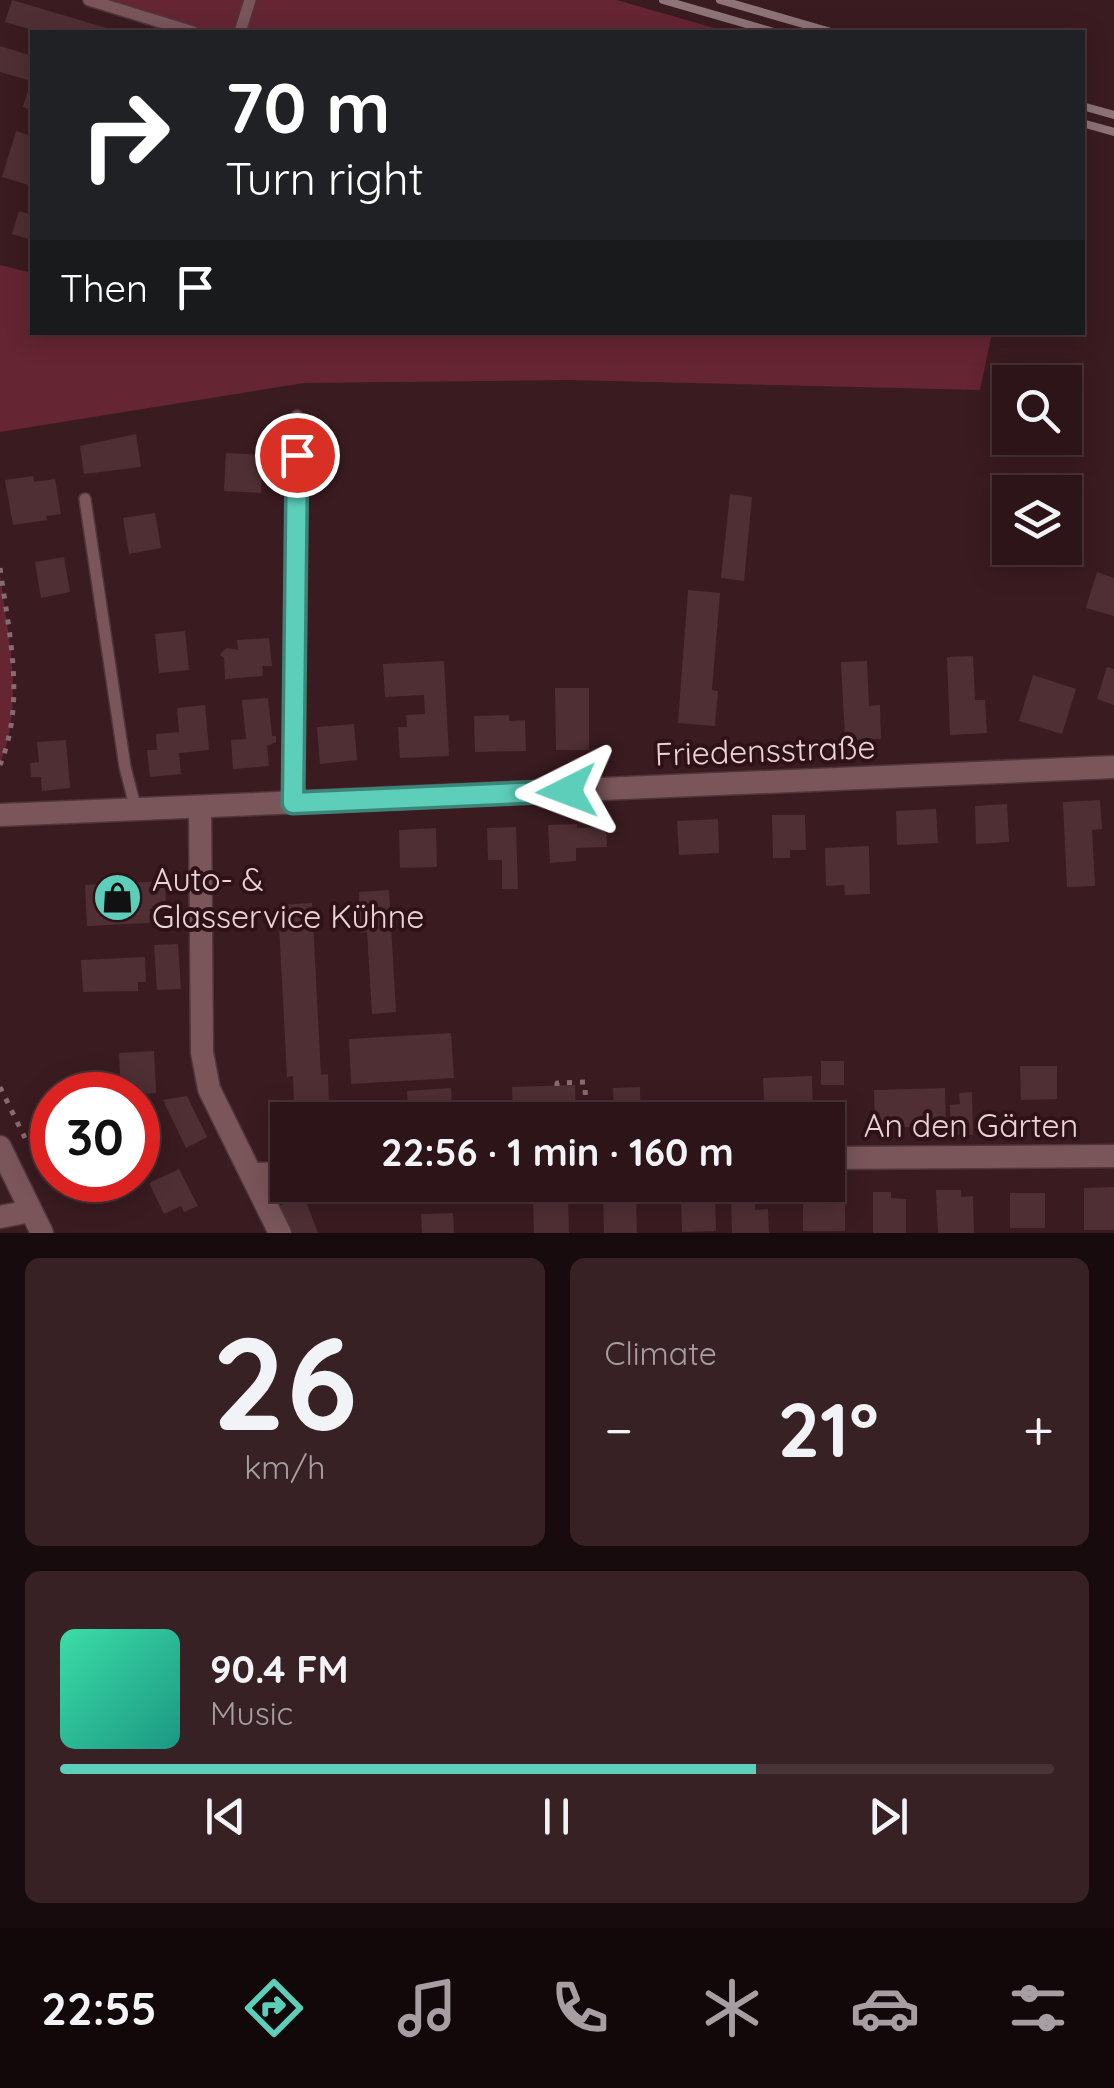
<!DOCTYPE html>
<html lang="en">
<head>
<meta charset="utf-8">
<style>
	body { margin:0; font-family:Quicksand,sans-serif; background:#382125; color:#f1f3f6; height:100vh; display:flex; flex-direction:column; font-size:38px; white-space:nowrap }
	* { box-sizing:border-box; margin:0 }
	p { font-size:32px; color:#a69ea2 }
	.icon { flex:none; width:55px; height:55px; fill:none; stroke:currentColor; stroke-width:2; stroke-linecap:round; stroke-linejoin:round }
	.map { position:relative; height:1233px; overflow:hidden }
	.drawer { display:flex; flex-direction:column; gap:25px; padding:25px; background:#180b0d; flex:1 }
	.drawer>* { flex:none }
	.hud { position:absolute; left:30px; top:30px; width:1055px; height:305px; border-radius:0px; box-shadow:0 5px 25px #0003,0 0 0 2px #483337; background:#202124; color:#fff; overflow:hidden }
	.tools { position:absolute; left:992px; top:365px; display:grid; gap:20px }
	.tools a { display:grid; place-items:center; width:90px; height:90px; border-radius:0px; background:#2c1418; box-shadow:0 5px 25px #0003,0 0 0 2px #483337; font-size:50px }
	.speed { position:absolute; left:30px; top:1072px; display:flex; gap:20px; font-size:50px; font-weight:700; text-align:center }
	.speed>* { display:grid; place-content:center; width:130px; height:130px; border-radius:50%; background:#2c1418; box-shadow:0 5px 25px #0003,0 0 0 2px #483337; line-height:1 }
	.speed .limit { border:15px solid #d22; background:#fff; color:#111 }
	.pin { position:absolute; display:grid; place-items:center; width:85px; height:85px; color:#fff; margin:-42px; border:5px solid #fff; border-radius:50%; box-shadow:0 2px 10px #0007 }
	.me { position:absolute; width:110px; margin:-55px; rotate:267deg; stroke-linejoin:round; filter:drop-shadow(0 0 8px #0008) }
	.turn { display:flex; align-items:center; gap:35px; height:210px; padding:0 30px; font-size:45px }
	.turn .icon { width:130px; height:130px; stroke-width:2.5 }
	.turn b { display:block; font-size:70px; line-height:85px }
	.then { display:flex; align-items:center; height:95px; padding:0 30px; background:#0003; gap:20px; font-size:38px }
	.big { font-size:75px; font-weight:700; line-height:1.1 }
	.drawer .widget { flex:1; display:flex; flex-direction:column; justify-content:center; gap:15px; min-width:0; padding:0 35px; border-radius:15px; background:#382125 }
	.drawer .dial { align-items:center; gap:0 }
	.dial b { font-size:130px; line-height:1 }
	.song { display:flex; align-items:center; gap:30px }
	.cover { width:120px; height:120px; border-radius:15px; background:linear-gradient(135deg,hsl(160 70% 55%),hsl(170 70% 35%)) }
	.played { height:10px; border-radius:5px; background:linear-gradient(90deg,#5cceba 70%,#483337 70%) }
	.keys { display:flex; justify-content:space-around; direction:ltr }
	.heat { display:flex; justify-content:space-between; align-items:center; font-size:55px; direction:ltr }
	.drawer .tiles { flex:1; display:grid; gap:25px; grid-template-columns:1fr 1fr }
	.widget:last-child { grid-column:span 2 }
	.trip { position:absolute; left:270px; top:1102px; width:575px; height:100px; border-radius:0px; background:#2c1418; box-shadow:0 5px 25px #0003,0 0 0 2px #483337; font-weight:700; line-height:100px; text-align:center }
	.menu { display:flex; height:160px; justify-content:space-around; align-items:center; background:#12080a; color:#a69ea2 }
	.menu .icon { width:70px; height:70px }
	.menu .current { color:#5cceba }
	.menu b { font-size:45px; color:#f1f3f6 }
	.map>svg:first-child { display:block }
	.green { fill:#652533 }
	.building { fill:#4f2f34 }
	.lines { fill:none; stroke-linecap:round; stroke-linejoin:round }
	.service-casing { stroke:#4f363b; stroke-width:14 }
	.minor-casing { stroke:#4f363b; stroke-width:25 }
	.path { stroke:#866b6f; stroke-width:5; stroke-dasharray:5 8; stroke-linecap:butt }
	.service { stroke:#7a565b; stroke-width:11 }
	.minor { stroke:#7a565b; stroke-width:22 }
	.rail { stroke:#8e7478; stroke-width:8 }
	.route-casing { stroke:#3c8679; stroke-width:25 }
	.route { stroke:#5cceba; stroke-width:18 }
	.labels { text-anchor:middle; dominant-baseline:central; stroke-width:8; stroke-linejoin:round; paint-order:stroke }
	.street-label { font-size:32px; fill:#e9d3d6; stroke:#2f1217 }
	.poi-label { font-size:32px; fill:#e9d3d6; stroke:#2f1217; text-anchor:start }
</style>
</head>
<body>
<div class="map">
<svg width="1114" height="1233" viewBox="0 0 1114 1233">
	<rect width="100%" height="100%" fill="#3a1b20"/>
	<g class="green">
		<path d="M89 0H617L728 32H193Z"/>
		<path d="M0 265 32 273V332L992 333 980 390 568 380 304 383 0 432Z"/>
		<path d="M0 574C8 637 25 703 0 764Z"/>
	</g>
	<g class="building">
		<path d="M12 0 120 32H40L5 22Z"/>
		<path d="M0 46 32 56V110L23 107 31 81 0 72Z"/>
		<path d="M16 131 32 136V186L2 177Z"/>
		<path d="M19 211 32 215V240L12 234Z"/>
		<path d="M136 434 141 467 84 474 80 446Z"/>
		<path d="M226 453 263 455 261 493 224 491Z"/>
		<path d="M33 476 34 482 55 479 61 514 46 516 47 520 13 525 5 480Z"/>
		<path d="M730 494 752 497 744 581 721 578Z"/>
		<path d="M155 513 161 548 129 554 123 518Z"/>
		<path d="M64 557 70 592 41 598 35 562Z"/>
		<path d="M1097 572 1114 578V616L1086 608Z"/>
		<path d="M688 590 720 593 712 690 718 691 715 726 678 723Z"/>
		<path d="M185 631 189 670 159 673 155 634Z"/>
		<path d="M269 638 272 666H262L263 676 225 679 224 658 220 655 223 651 227 648 238 650 237 640Z"/>
		<path d="M973 656 975 700H985L987 733 950 735 947 657Z"/>
		<path d="M444 661 449 756 400 758 398 727H407L406 715 425 714 424 695 385 697 383 664Z"/>
		<path d="M867 661 869 706 880 705 881 739 845 740 841 662Z"/>
		<path d="M1107 667 1114 669V705L1097 699Z"/>
		<path d="M1033 675 1076 689 1062 734 1019 721Z"/>
		<path d="M555 688H589V750H556Z"/>
		<path d="M268 698 272 736H276V742L267 746 269 766 233 769 231 740 246 739 242 700Z"/>
		<path d="M205 705 209 750 179 753 181 774 150 777 147 750H157L156 734 179 732 177 708Z"/>
		<path d="M509 715V721L525 720 526 751 475 752 474 716Z"/>
		<path d="M354 724 357 760 320 764 317 727Z"/>
		<path d="M66 740 70 788 42 791 41 777H31L30 763 39 762 37 742Z"/>
		<path d="M1100 800 1102 829 1092 830 1095 886 1067 887 1063 802Z"/>
		<path d="M1007 804 1009 842 976 844 975 806Z"/>
		<path d="M936 809 938 843 897 845 896 811Z"/>
		<path d="M772 815H805L806 850H790V858H773Z"/>
		<path d="M718 819 719 853 679 855 677 821Z"/>
		<path d="M577 824V828L606 827 607 847 576 848V861L550 863 548 825Z"/>
		<path d="M516 827 518 889H502V860H488L487 828Z"/>
		<path d="M436 828 437 867 400 868 399 830Z"/>
		<path d="M869 846 870 894 845 895 844 885 826 886 825 848Z"/>
		<path d="M165 881 166 908 150 909V923L87 926 85 885Z"/>
		<path d="M389 890 396 1012 372 1014 367 932 360 933 359 892Z"/>
		<path d="M312 903 321 1075 328 1074 329 1105 294 1107 293 1076 287 1077 278 905Z"/>
		<path d="M178 944 181 989 157 990 154 945Z"/>
		<path d="M145 957 146 982H138V991L83 992 81 960Z"/>
		<path d="M451 1033 454 1078 351 1084 349 1039Z"/>
		<path d="M154 1051 156 1093 121 1095 119 1053Z"/>
		<rect x="821" y="1061" width="23" height="24"/>
		<path d="M1020 1066H1057V1099L1021 1100Z"/>
		<path d="M812 1076 813 1120H785V1100L764 1101 763 1078Z"/>
		<path d="M575 1085 576 1120H513L512 1087Z"/>
		<path d="M640 1087 641 1120H614L613 1088Z"/>
		<path d="M451 1088 453 1120H409L407 1091Z"/>
		<path d="M945 1088 946 1126 875 1128 874 1090Z"/>
		<path d="M972 1092 973 1135H951L950 1105 960 1104 959 1093Z"/>
		<path d="M187 1096 207 1137 186 1148 163 1100Z"/>
		<path d="M179 1169 198 1206 184 1212 181 1206 164 1214 149 1183Z"/>
		<path d="M1114 1187V1230H1084V1188Z"/>
		<path d="M936 1190H961V1197L973 1196 974 1233H938Z"/>
		<path d="M873 1192H891V1198L906 1199V1233H873Z"/>
		<rect x="803" y="1193" width="42" height="38"/>
		<rect x="1010" y="1193" width="35" height="35"/>
		<path d="M603 1195H636L637 1233H604Z"/>
		<path d="M304 1196 318 1233H289L279 1206Z"/>
		<path d="M568 1196 569 1233H534L533 1197Z"/>
		<path d="M715 1198 716 1231 682 1232 681 1199Z"/>
		<path d="M755 1200V1210L768 1209 769 1233H732L731 1201Z"/>
		<path d="M453 1213 454 1233H422L421 1214Z"/>
	</g>
	<g class="lines">
		<defs>
			<g id="service">
				<path d="M89 0 193 32"/>
				<path d="M240 32 250 0"/>
				<path d="M85 499 125 767 136 810"/>
				<path d="M293 803 297 416"/>
			</g>
			<g id="minor">
				<path d="M200 807 202 1052 209 1089 280 1233"/>
				<path d="M0 815 1114 767"/>
				<path d="M0 1147 42 1233"/>
				<path d="M828 1158 1114 1156"/>
				<path d="M251 1174 288 1173"/>
				<path d="M0 1217 31 1211"/>
			</g>
		</defs>
		<use href="#service" class="service-casing"/>
		<use href="#minor" class="minor-casing"/>
		<g class="path">
			<path d="M0 568C9 634 26 702 0 765"/>
			<path d="M557 1086V1083L585 1082 586 1120"/>
			<path d="M0 1087 25 1138"/>
		</g>
		<use href="#service" class="service"/>
		<use href="#minor" class="minor"/>
		<g class="rail">
			<path d="M663 0 774 32"/>
			<path d="M720 0 831 32"/>
			<path d="M1082 106 1114 115"/>
			<path d="M1082 123 1114 132"/>
		</g>
	</g>
	<g class="lines">
		<defs>
			<path id="route" d="M297 455 293 803 567 791"/>
		</defs>
		<use href="#route" class="route-casing"/>
		<use href="#route" class="route"/>
	</g>
	<defs>
		<symbol id="shop-disc" viewBox="-11 -11 22 22"><circle r="9.5" fill="#5cceba" stroke="#2f1217"/><path d="M-5-2.5h2.3a2.7 3.5 0 0 1 5.4 0H5L5.5 6h-11ZM-1.5-2.5h3a1.5 2.3 0 0 0-3 0Z" fill="#111"/></symbol>
	</defs>
	<g fill-rule="evenodd">
		<use href="#shop-disc" x="90" y="870" width="55" height="55"/>
	</g>
	<g class="labels">
		<g class="street-label">
			<text transform="translate(765 750) rotate(-2)">Friedensstraße</text>
			<text x="971" y="1125">An den Gärten</text>
		</g>
		<g class="poi-label">
			<text x="152" y="879">Auto- &amp;<tspan x="152" dy="37">Glasservice Kühne</tspan></text>
		</g>
	</g>
</svg>
<div class="tools">
<a><svg class="icon" aria-label="search" viewBox="0 0 24 24"><circle cx="10" cy="10" r="6"/><path d="M15 15l6 6"/></svg></a>
<a><svg class="icon" aria-label="layers" viewBox="0 0 24 24"><path d="M12 4l9 5-9 5-9-5zM3 14l9 5 9-5"/></svg></a>
</div>
<div class="speed"><div class="limit">30</div></div>
<div class="pin" style="left:297px;top:455px;background:#d93025"><svg class="icon" aria-label="arrive" viewBox="0 0 24 24"><path d="M6 21V4h12l-3 4 3 4H6"/></svg></div>
<svg class="me" style="left:567px;top:791px" viewBox="-20 -20 40 40"><path d="M0-17L14 15 0 8-14 15z" fill="#5cceba" stroke="#fff" stroke-width="4"/></svg>
<div class="trip">22:56 · 1 min · 160 m</div>
<div class="hud">
<div class="turn"><svg class="icon" aria-label="right" viewBox="0 0 24 24"><path d="M7 20v-9h11M14 6l5 5-5 5"/></svg><div><b>70 m</b>Turn right</div></div>
<div class="then">Then<svg class="icon" aria-label="arrive" viewBox="0 0 24 24"><path d="M6 21V4h12l-3 4 3 4H6"/></svg></div>
</div>
</div>
<section class="drawer">
<div class="tiles">
<div class="widget dial"><b>26</b><p>km/h</p></div>
<div class="widget"><p>Climate</p>
<div class="heat"><a>−</a><b class="big">21°</b><a>+</a></div>
</div>
<div class="widget">
<div class="song"><i class="cover"></i><div><b>90.4 FM</b><p>Music</p></div></div>
<div class="played"></div>
<div class="keys"><svg class="icon" aria-label="previous" viewBox="0 0 24 24"><path d="M18 5L8 12l10 7zM5 5v14"/></svg><svg class="icon" aria-label="pause" viewBox="0 0 24 24"><path d="M8 5v14M16 5v14"/></svg><svg class="icon" aria-label="next" viewBox="0 0 24 24"><path d="M6 5l10 7-10 7zM19 5v14"/></svg></div>
</div>
</div>
</section>
<nav class="menu">
<b>22:55</b>
<svg class="icon current" aria-label="directions" viewBox="0 0 24 24"><path d="M12 3l9 9-9 9-9-9zM9 14v-3h6M13 9l2 2-2 2"/></svg>
<svg class="icon" aria-label="music" viewBox="0 0 24 24"><path d="M9 18V5l10-2v13"/><circle cx="6" cy="18" r="3"/><circle cx="16" cy="16" r="3"/></svg>
<svg class="icon" aria-label="phone" viewBox="0 0 24 24"><path d="M5 4h4l2 5-3 2q2 4 5 5l2-3 5 2v4C11 20 4 13 5 4z"/></svg>
<svg class="icon" aria-label="climate" viewBox="0 0 24 24"><path d="M12 3v18M4 7l16 10M4 17L20 7"/></svg>
<svg class="icon" aria-label="car" viewBox="0 0 24 24"><path d="M5 17H2v-5l4-1 3-4h7l3 4 3 1v5h-3M9 17h6M6 11h13"/><circle cx="7" cy="17" r="2"/><circle cx="17" cy="17" r="2"/></svg>
<svg class="icon" aria-label="filters" viewBox="0 0 24 24"><path d="M4 7h16M4 17h16"/><circle cx="9" cy="7" r="2"/><circle cx="15" cy="17" r="2"/></svg>
</nav>
</body>
</html>
